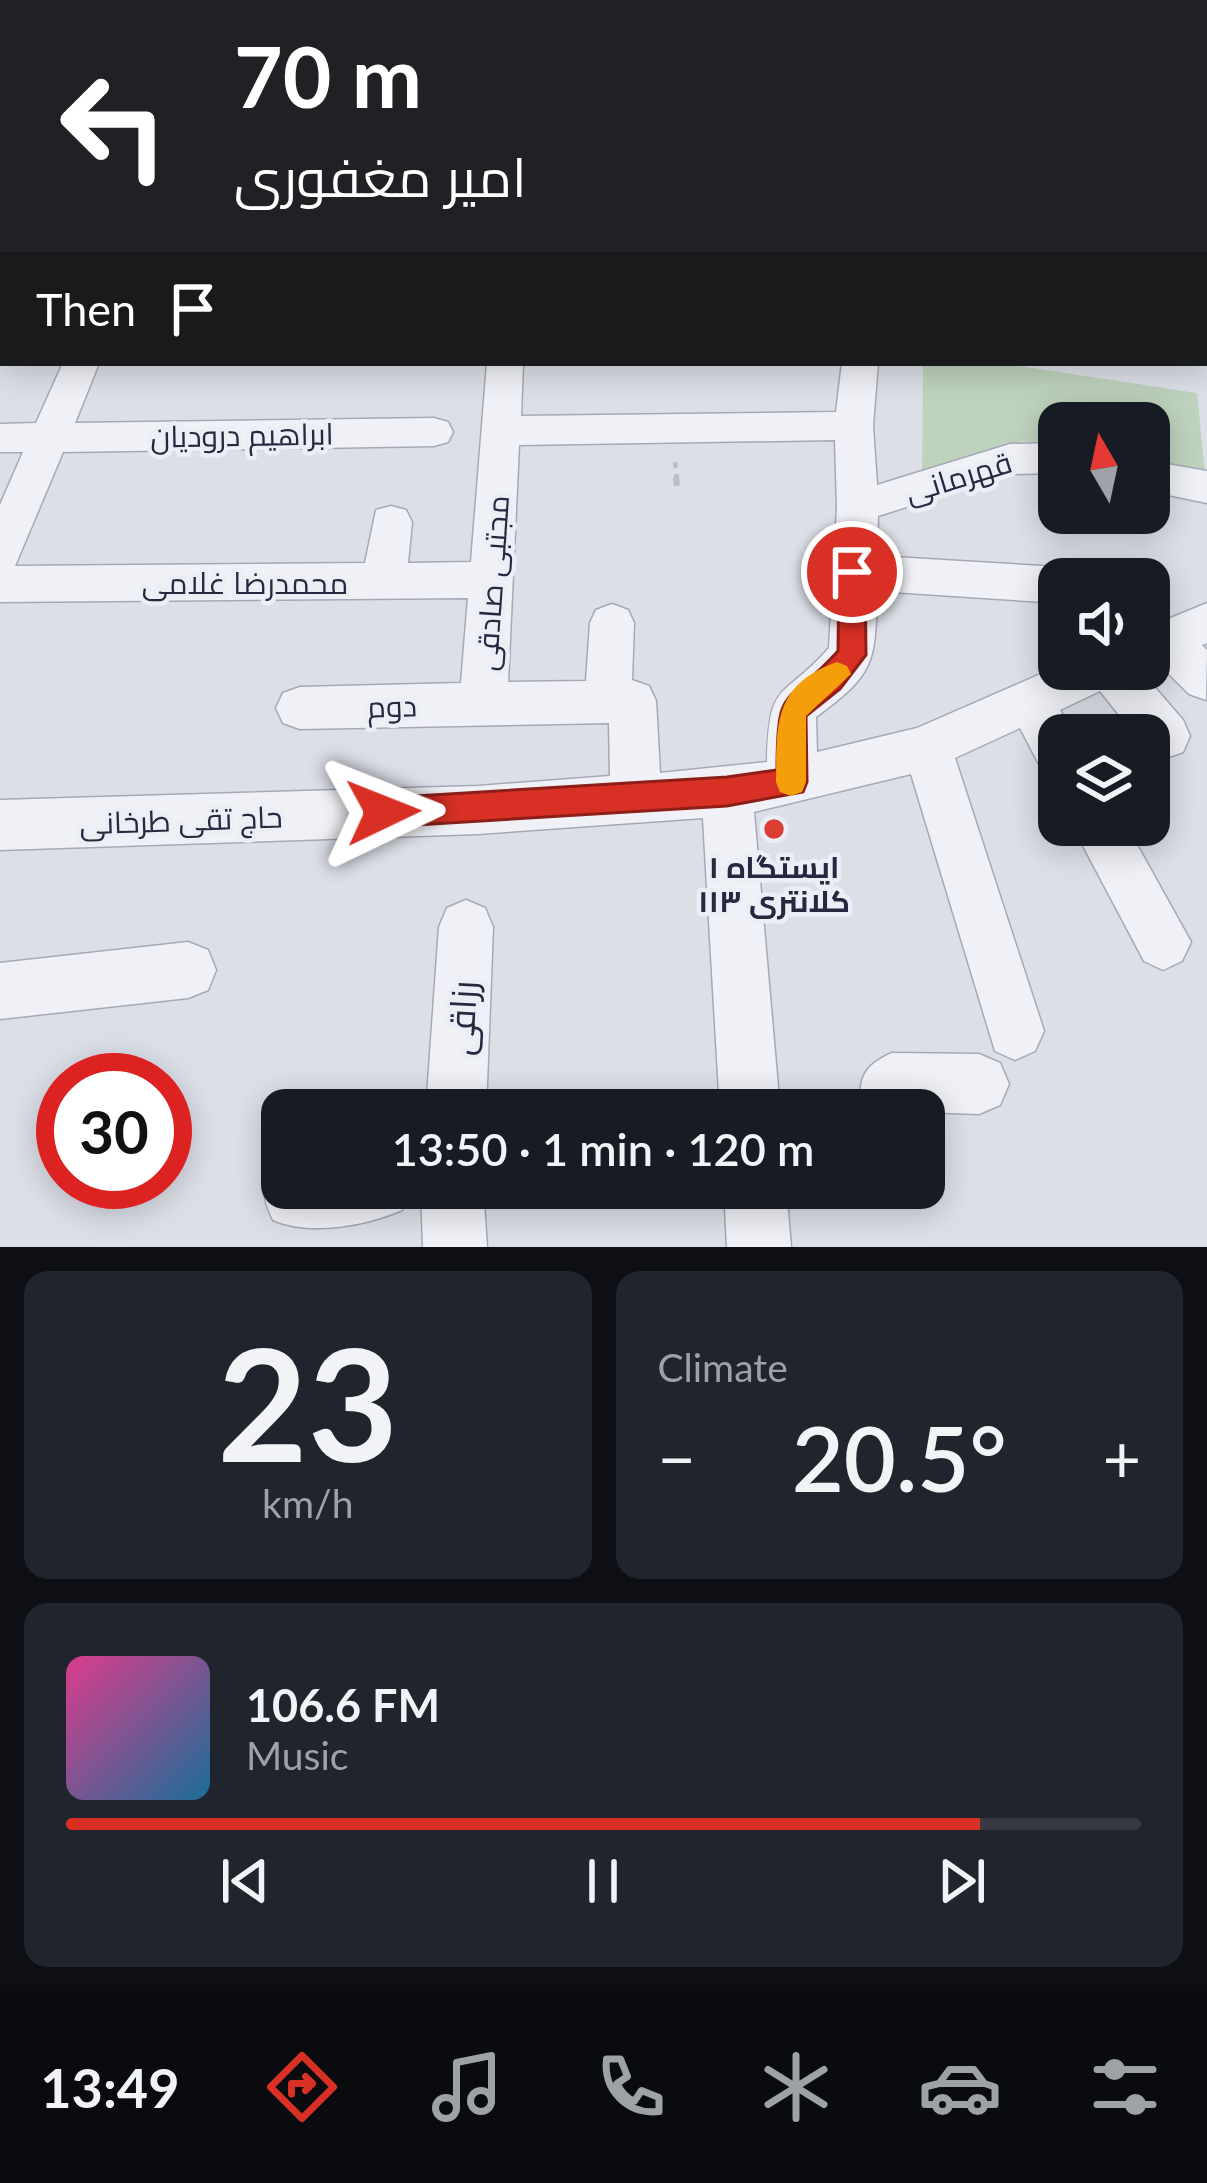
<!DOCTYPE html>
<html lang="en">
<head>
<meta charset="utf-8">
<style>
	body { margin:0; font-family:Lato,Cairo,sans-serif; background:#20242c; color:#f1f3f6; height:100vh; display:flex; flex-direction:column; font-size:45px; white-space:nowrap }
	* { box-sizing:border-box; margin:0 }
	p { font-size:39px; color:#9ea1a6 }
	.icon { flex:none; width:66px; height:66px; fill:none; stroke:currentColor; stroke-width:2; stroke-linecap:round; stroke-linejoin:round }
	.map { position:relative; height:1247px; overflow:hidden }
	.drawer { display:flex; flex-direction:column; gap:24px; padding:24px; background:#0d0f14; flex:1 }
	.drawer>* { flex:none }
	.top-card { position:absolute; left:0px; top:0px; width:1209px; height:366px; box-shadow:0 6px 30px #0003; background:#202124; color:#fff; overflow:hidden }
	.needle { width:78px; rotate:351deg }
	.fabs { position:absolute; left:1038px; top:402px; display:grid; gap:24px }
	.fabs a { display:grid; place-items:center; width:132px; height:132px; border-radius:24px; background:#171b24; box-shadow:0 6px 30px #0003; font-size:60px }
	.speed { position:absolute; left:36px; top:1053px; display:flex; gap:24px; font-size:60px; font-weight:700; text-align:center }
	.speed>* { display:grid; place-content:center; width:156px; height:156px; border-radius:50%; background:#171b24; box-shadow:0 6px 30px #0003; line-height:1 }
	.speed .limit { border:18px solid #d22; background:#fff; color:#111 }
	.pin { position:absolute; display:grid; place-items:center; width:102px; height:102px; color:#fff; margin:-51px; border:6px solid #fff; border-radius:50%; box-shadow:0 3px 12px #0007 }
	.me { position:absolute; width:132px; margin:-66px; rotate:88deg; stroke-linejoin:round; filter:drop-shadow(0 0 9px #0008) }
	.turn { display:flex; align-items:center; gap:42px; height:252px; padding:0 36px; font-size:54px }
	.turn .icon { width:156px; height:156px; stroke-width:2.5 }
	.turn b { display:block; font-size:84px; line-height:102px }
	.then { display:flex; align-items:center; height:114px; padding:0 36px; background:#0003; gap:24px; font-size:45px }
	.big { font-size:90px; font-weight:600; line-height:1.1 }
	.drawer .card { flex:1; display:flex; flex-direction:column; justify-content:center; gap:18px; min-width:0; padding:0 42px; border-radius:24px; background:#20242c }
	.drawer .dial { align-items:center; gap:0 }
	.dial b { font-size:156px; line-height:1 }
	.song { display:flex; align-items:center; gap:36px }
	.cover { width:144px; height:144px; border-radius:18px; background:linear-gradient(135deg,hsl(330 70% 55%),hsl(200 70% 35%)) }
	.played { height:12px; border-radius:6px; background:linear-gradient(90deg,#d93025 85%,#363941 85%) }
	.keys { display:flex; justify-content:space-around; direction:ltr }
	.heat { display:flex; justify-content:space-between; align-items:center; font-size:66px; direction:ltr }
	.drawer .tiles { flex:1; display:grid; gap:24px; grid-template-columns:1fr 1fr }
	.card:last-child { grid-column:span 2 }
	.trip { position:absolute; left:261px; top:1089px; width:684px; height:120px; border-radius:24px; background:#171b24; box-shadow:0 6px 30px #0003; font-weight:600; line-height:120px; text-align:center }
	.menu { display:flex; height:192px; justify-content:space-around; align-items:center; background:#090b0e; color:#9ea1a6 }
	.menu .icon { width:84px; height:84px }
	.menu .selected { color:#d93025 }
	.menu b { font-size:54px; color:#f1f3f6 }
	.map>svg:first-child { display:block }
	.green { fill:#bed3bd }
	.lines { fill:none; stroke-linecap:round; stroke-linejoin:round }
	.minor-casing { stroke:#a6a8b6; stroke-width:3 }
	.path-far1 { stroke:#bbbdc7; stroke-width:4.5; stroke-dasharray:6 6; stroke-linecap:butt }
	.path { stroke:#bbbdc7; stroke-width:6; stroke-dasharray:9 9; stroke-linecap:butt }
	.minor { fill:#f0f1f6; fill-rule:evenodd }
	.route { fill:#d93025; stroke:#8d1f18; stroke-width:3 }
	.slow { fill:#f59e0b }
	.poi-dot { fill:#db3f34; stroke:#eceef6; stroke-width:4.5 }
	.labels { text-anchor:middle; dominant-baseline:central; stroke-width:9; stroke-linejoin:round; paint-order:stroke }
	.street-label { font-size:30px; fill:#252940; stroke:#eceef6 }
	.poi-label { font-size:30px; font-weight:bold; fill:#252940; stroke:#eceef6 }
	.near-street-label { font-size:36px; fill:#252940; stroke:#eceef6 }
</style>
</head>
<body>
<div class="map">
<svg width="1207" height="1247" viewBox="0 0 1207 1247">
	<rect width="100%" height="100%" fill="#dddfe8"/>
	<path class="green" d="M923 363H1000L1197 393 1205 473 1149 463V423H1059V447L1023 441 922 478Z"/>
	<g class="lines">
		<defs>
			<g id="minor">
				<path d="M0 0H17L3 3 0 13Z"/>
				<rect x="126" y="0" width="26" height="3"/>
				<path d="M338 0H369L336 3Z"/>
				<path d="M588 0H614L587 3Z"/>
				<rect x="916" y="0" width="26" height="3"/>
				<rect x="0" y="47" width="3" height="16"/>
				<rect x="0" y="118" width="3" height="18"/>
				<rect x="0" y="210" width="3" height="20"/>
				<rect x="1206" y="263" width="1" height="22"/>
				<rect x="0" y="315" width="3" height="24"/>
				<path d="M63 363H99L75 423 434 418 448 422 453 432 448 442 434 446 63 452 15 566 365 563 376 510 391 506 406 510 412 522 408 563 471 562 487 363H523L521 416 836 412 842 363H878L873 426 877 485 1010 444 1059 443V473L1011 474 878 516 877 556 1059 567 1074 572 1078 579H1059V603L877 591C875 663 876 673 816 717L817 752 917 728 1059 666 1139 669 1183 720 1190 736 1183 752 1166 758 1149 752V735H1135L1100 691 1060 710 1075 735H1059V777L1042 770 1020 728 955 758 1044 1031 1035 1051 1015 1060 995 1051 911 774 754 812 780 1110H720L703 818 478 834 0 850V800L478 786 610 776 609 723 300 729 283 723 276 708 283 693 300 687 461 683 468 598 0 602V505L23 452H0V424L36 423ZM835 440 837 507 829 648C781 702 769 678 767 762L660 773 656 701 649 686 632 680 634 623 628 610 612 604 596 610 590 623 586 681 508 682 519 445Z"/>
				<path d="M1149 461 1207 471V503L1149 491Z"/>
				<path d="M1207 603V643L1202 645 1207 650 1206 700 1189 694 1159 664 1149 668V627Z"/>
				<path d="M1072 825H1126L1191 942 1182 961 1163 970 1144 961Z"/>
				<path d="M466 900 485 908 493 927 486 1110H426L439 927 447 908Z"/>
				<path d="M188 942 208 950 216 970 208 990 188 998 0 1019V963Z"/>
				<path d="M892 1053 979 1054 1000 1063 1009 1084 1000 1105 979 1114 863 1110C856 1080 864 1065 892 1053Z"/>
				<path d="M282 1161V1188H411L402 1210C365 1226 310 1236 273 1220 263 1198 261 1189 271 1166Z"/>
				<path d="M421 1188H483L487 1247H423Z"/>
				<path d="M724 1188H786L791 1247H727Z"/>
			</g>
		</defs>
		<use href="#minor" class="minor-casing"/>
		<g class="path-far1">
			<path d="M524 2 531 3"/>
			<path d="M675 462 677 480"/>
		</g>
		<path class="path" d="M676 477 677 486"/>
		<use href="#minor" class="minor"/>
	</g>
	<path class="route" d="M852 562 865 572 866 655 840 689 806 716 807 782 803 792 727 806 383 827 372 823 367 812 372 802 383 798 727 777 777 770C777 680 786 709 838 651L839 572Z"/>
	<path class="slow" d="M837 662 847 666 851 674 806 716V782L802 792 791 796 780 792 776 782C777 724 773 685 837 662Z"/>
	<circle class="poi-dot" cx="774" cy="829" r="12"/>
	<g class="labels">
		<g class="street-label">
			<text transform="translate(242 434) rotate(-1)">ابراهیم درودیان</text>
			<text transform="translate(958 476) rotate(-17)">قهرمانی</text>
			<text x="245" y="582">محمدرضا غلامی</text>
			<text transform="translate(491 583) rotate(-86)">مجتبی صادقی</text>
			<text transform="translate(392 705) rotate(-2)">دوم</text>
			<text transform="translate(181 819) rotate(-2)">حاج تقی طرخانی</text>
		</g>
		<g class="poi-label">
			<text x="774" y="866">ایستگاه ۱<tspan x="774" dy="34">کلانتری ۱۱۳</tspan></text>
		</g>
		<g class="near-street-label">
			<text transform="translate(461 1018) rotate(-87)">رزاقی</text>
		</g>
	</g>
</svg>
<div class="fabs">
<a><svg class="needle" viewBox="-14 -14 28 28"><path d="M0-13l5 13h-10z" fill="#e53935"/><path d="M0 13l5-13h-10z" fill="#9ea1a6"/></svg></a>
<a><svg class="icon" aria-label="sound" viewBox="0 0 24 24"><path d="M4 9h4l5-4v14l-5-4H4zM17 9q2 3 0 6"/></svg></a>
<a><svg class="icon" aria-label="layers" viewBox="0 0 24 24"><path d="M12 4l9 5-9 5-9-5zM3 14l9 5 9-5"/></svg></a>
</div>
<div class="speed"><div class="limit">30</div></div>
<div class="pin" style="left:852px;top:572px;background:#d93025"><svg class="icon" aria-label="arrive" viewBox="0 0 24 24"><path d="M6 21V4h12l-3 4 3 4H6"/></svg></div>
<svg class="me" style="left:383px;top:812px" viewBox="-20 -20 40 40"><path d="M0-17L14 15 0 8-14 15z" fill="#d93025" stroke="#fff" stroke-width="4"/></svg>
<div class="trip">13:50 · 1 min · 120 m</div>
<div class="top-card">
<div class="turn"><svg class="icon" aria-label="left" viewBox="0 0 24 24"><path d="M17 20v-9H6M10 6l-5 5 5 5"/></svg><div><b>70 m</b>امیر مغفوری</div></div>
<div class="then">Then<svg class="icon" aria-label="arrive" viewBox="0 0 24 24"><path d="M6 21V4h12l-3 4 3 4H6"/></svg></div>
</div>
</div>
<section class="drawer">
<div class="tiles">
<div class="card dial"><b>23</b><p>km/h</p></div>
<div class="card"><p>Climate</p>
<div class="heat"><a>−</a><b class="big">20.5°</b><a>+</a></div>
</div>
<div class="card">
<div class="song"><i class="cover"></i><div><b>106.6 FM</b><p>Music</p></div></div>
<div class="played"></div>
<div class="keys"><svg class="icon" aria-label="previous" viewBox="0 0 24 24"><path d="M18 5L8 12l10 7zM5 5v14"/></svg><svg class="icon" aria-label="pause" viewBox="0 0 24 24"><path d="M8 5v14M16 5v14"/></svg><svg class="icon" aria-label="next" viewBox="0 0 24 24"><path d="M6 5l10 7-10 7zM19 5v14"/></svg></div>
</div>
</div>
</section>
<nav class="menu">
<b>13:49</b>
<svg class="icon selected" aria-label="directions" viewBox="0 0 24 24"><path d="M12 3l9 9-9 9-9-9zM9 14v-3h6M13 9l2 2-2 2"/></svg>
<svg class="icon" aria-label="music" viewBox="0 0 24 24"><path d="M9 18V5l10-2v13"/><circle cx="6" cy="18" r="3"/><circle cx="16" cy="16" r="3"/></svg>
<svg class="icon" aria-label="phone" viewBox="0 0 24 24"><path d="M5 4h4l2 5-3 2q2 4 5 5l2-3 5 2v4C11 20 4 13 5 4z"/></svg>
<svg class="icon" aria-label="climate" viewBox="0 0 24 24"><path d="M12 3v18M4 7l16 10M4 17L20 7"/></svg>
<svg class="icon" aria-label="car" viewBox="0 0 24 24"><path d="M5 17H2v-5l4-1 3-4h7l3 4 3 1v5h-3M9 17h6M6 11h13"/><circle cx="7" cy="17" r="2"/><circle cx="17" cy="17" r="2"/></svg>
<svg class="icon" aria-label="filters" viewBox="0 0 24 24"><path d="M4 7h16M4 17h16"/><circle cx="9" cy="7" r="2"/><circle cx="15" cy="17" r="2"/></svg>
</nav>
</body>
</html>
